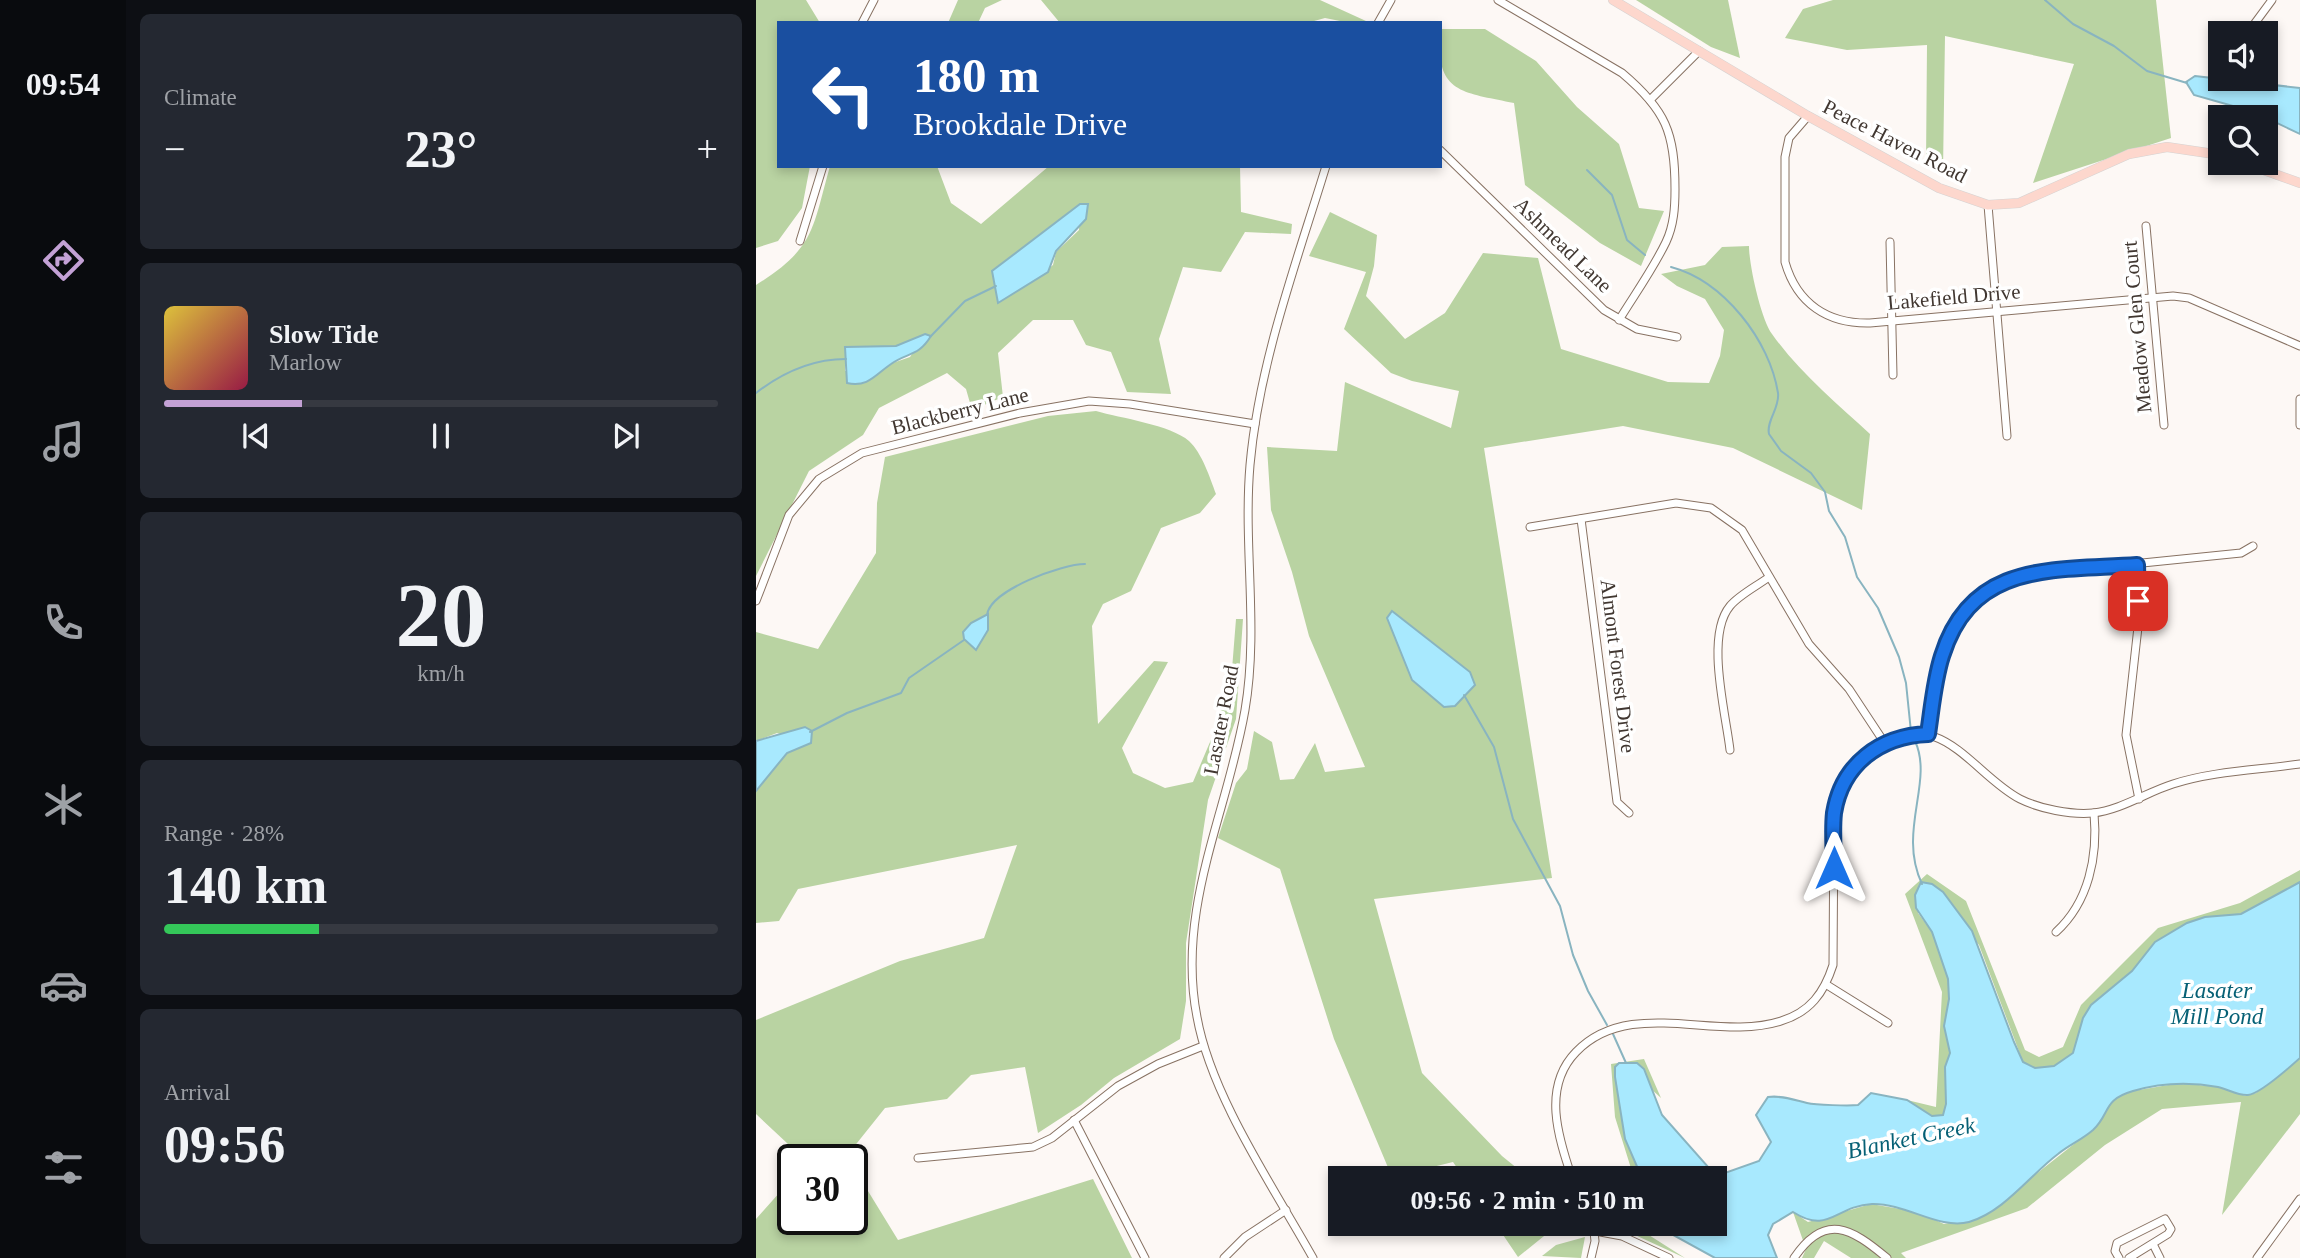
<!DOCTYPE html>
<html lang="en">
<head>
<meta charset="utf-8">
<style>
	body { margin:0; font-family:Georgia,serif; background:#242831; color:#f1f3f6; height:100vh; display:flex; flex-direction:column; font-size:26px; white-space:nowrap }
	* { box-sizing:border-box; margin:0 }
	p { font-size:23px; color:#9ea1a6 }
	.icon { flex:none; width:38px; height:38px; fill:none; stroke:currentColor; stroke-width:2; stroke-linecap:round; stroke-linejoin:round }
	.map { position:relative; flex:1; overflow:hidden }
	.panel { display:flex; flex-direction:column; gap:14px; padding:14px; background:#0d0f14; width:630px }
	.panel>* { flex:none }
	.hud { position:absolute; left:21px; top:21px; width:665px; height:147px; border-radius:0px; box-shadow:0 4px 10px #0003; background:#1a4fa0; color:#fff; overflow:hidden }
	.tools { position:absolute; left:1452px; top:21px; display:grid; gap:14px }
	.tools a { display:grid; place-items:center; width:70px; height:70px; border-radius:0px; background:#171b24; box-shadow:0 4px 10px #0003; font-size:35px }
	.speed { position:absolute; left:21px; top:1144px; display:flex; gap:14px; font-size:35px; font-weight:700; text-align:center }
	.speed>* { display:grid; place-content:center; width:91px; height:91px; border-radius:50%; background:#171b24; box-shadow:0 4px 10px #0003; line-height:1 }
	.speed .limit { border:4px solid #111; border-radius:10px; background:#fff; color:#111 }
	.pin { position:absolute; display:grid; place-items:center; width:60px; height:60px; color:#fff; margin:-30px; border-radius:14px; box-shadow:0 4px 10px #0006 }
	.me { position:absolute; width:77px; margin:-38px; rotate:0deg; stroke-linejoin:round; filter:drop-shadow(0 0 5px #0008) }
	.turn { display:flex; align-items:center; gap:24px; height:147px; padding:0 21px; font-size:32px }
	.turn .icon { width:91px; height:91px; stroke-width:2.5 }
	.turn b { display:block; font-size:49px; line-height:60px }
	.big { font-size:52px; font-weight:700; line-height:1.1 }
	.panel .widget { flex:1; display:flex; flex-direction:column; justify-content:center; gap:10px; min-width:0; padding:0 24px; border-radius:10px; background:#242831 }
	.panel .dial { align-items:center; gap:0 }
	.dial b { font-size:91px; line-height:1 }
	.song { display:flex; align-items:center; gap:21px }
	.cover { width:84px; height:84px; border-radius:10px; background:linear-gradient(135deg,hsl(50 70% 55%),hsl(340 70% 35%)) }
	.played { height:7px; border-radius:4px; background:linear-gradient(90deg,#c3a1d5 25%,#363941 25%) }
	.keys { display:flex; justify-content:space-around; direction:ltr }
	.heat { display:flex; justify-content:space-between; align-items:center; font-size:38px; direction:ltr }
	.charge { height:10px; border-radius:5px; background:linear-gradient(90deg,#34c759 28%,#363941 0) }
	.trip { position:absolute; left:572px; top:1166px; width:399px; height:70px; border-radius:0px; background:#171b24; box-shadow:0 4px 10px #0003; font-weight:700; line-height:70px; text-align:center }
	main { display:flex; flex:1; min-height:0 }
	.tab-bar { display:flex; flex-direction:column; width:126px; justify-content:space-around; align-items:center; background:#090b0e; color:#9ea1a6 }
	.tab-bar .icon { width:49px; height:49px }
	.tab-bar .on { color:#c3a1d5 }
	.tab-bar b { font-size:32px; color:#f1f3f6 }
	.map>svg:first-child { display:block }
	.forest { fill:#b9d3a2; fill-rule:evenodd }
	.water { fill:#a8e9fe; stroke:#89b4c0; stroke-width:2 }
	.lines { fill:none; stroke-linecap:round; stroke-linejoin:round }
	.stream { stroke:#89b4c0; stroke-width:2 }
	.minor-casing { stroke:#887263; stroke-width:9 }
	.major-casing { stroke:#d5d3d2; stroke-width:10 }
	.minor { stroke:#fff; stroke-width:7 }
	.major { stroke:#fdd7cd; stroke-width:9 }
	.route-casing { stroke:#114b97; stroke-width:18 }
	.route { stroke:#1a73e8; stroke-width:12 }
	.labels { text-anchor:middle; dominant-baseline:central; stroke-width:7; stroke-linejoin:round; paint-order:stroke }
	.street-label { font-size:21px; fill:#413731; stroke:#fff }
	.water-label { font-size:23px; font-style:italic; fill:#066075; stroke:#fff }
</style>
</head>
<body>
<main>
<nav class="tab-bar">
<b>09:54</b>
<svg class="icon on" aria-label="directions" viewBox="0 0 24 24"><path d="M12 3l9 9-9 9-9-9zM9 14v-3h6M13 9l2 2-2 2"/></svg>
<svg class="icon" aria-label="music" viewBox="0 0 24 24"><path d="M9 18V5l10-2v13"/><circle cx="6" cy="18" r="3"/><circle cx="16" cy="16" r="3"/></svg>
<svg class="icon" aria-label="phone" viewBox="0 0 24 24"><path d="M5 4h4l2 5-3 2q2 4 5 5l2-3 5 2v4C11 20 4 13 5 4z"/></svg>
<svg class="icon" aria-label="climate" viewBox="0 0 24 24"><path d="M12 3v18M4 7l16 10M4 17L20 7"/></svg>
<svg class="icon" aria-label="car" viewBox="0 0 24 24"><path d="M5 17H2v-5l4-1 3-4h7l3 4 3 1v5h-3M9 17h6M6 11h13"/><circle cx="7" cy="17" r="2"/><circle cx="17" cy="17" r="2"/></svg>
<svg class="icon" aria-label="filters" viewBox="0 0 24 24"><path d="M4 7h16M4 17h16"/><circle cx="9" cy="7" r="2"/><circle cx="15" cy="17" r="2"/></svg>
</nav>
<section class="panel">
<div class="widget"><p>Climate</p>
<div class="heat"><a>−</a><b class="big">23°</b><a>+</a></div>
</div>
<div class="widget">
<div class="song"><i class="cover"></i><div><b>Slow Tide</b><p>Marlow</p></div></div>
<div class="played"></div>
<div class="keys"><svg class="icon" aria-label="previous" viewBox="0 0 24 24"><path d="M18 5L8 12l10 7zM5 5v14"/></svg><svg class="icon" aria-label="pause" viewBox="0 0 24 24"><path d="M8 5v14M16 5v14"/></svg><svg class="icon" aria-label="next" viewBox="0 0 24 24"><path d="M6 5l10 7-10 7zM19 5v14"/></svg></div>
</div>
<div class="widget dial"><b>20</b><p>km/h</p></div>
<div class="widget"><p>Range · 28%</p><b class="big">140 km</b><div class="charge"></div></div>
<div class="widget"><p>Arrival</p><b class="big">09:56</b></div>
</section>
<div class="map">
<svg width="1544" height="1258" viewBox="0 0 1544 1258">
	<rect width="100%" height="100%" fill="#fdf8f5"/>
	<g class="forest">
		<path d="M0 0H50L64 23H23V166H54L46 208 22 241 0 248Z"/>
		<path d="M202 0H246L229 8 222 23H192Z"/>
		<path d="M285 0H564L610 21 594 23 569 18 551 23H304Z"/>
		<path d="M880 0H972L984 58 955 47Z"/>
		<path d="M1077 0H1400L1415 138 1277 183 1318 64 1189 36 1187 170 1170 163 1171 45 1091 50 1029 38 1047 9Z"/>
		<path d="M686 29H729L780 61 821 107 863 144 883 208 908 211 885 266 844 243 769 185 758 103C708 92 676 94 686 29Z"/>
		<path d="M74 166H181L195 203 225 224 293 166H484L485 212 536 224 535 234 489 232 465 272 427 267 403 339 415 394 371 392 355 352 330 345 317 320H277L242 353 247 397 216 410 210 389 191 373 123 408 107 435 53 471 0 576V285C59 248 56 230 74 166ZM324 204 323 230 300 252 297 265 270 286 242 302 239 286 256 258ZM169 334 154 357 134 364 89 371 91 346H140Z"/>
		<path d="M574 212 621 235 618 266 610 296 649 339 689 313 727 253 782 258 805 349 912 382 953 383 964 356 968 330 949 299 921 286 905 274 949 265 966 247 993 246C993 265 1005 319 1016 334 1043 372 1080 403 1114 434L1106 510 977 448 867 426 728 448 796 878 618 899 666 1073 746 1156 773 1178H708L697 1162 636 1177 578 1039 524 869 462 838 480 783 491 769 498 731 516 742 524 780 538 779 559 743 569 772 609 767 553 636 536 572 515 510 511 447 581 451 589 382 695 428 703 391 656 381 635 373 588 329 610 272 553 256Z"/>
		<path d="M340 411C364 418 415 425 433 441 446 453 454 478 460 494L444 513 405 528 375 591 347 604 336 626 342 724 398 661 412 662 366 748 377 773 409 788 437 782 457 735 475 682 480 619H487L480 719 452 800 430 943V1001L424 1039 358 1078 325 1105 282 1133 269 1067 215 1075 191 1099 129 1108 97 1148 104 1178 142 1240 337 1179 376 1258H0V1219L33 1182 32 1144 0 1114V1020L144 961 228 938 261 845 42 889 23 921 0 923V791L31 753 54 743 21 733 0 741V632L62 649 120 553 121 503 129 457 292 416ZM37 1160H96V1220H37Z"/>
		<path d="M1544 870V882L1540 885 1376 971 1327 1019 1317 1053 1298 1066 1279 1068 1267 1062 1223 945 1172 883 1165 882 1162 913 1176 932 1192 979 1193 999 1188 1026 1194 1053 1189 1067 1190 1104 1187 1115 1176 1116 1151 1100 1180 1107 1186 992 1149 894 1171 874 1210 901 1269 1050 1283 1057 1307 1047 1325 1005 1402 928 1484 903Z"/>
		<path d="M1544 1058V1114L1466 1215 1485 1102 1406 1109 1349 1145 1271 1208 1145 1253 1150 1258H1095L1068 1241 1058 1258H1046L1050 1249 1037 1212 1052 1222 1115 1204 1162 1212 1188 1224 1227 1216 1337 1129 1357 1099 1377 1091 1424 1083 1462 1087 1490 1096 1500 1093Z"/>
		<path d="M888 1059 905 1098 893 1087 892 1079 859 1067 869 1139 886 1178H878L859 1117 855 1064Z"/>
		<path d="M739 1223H821L793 1232 762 1257Z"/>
		<path d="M853 1223H885V1230L929 1258Z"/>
		<path d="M829 1237 825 1258 786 1256 800 1245Z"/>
	</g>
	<g class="water">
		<path d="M1439 76 1544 88V134L1498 112 1438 95 1430 82Z"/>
		<path d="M324 204H332L330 219 300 251 292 272 242 303 236 271Z"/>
		<path d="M169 334 175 336C162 357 152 352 135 364 120 374 112 388 91 383L89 347 140 346Z"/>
		<path d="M636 611 714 672 719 685 699 706 688 707 656 680 631 618Z"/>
		<path d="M232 614V630L220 650 208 639 207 632 215 623Z"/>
		<path d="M49 727 56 731 55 743 31 753 0 791V741Z"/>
		<path d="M1165 882 1176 884 1187 892 1216 931 1258 1042 1267 1062 1279 1068 1298 1066 1317 1053 1327 1018 1335 1005 1376 971 1399 942 1431 923 1449 917 1485 914 1544 882V1058C1534 1067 1504 1094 1492 1095 1483 1096 1471 1089 1462 1087 1435 1082 1404 1083 1377 1091 1346 1100 1355 1113 1337 1130 1327 1139 1313 1145 1302 1154 1274 1175 1248 1212 1213 1222 1183 1230 1150 1203 1116 1204 1079 1206 1073 1235 1037 1212L1017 1224 1012 1235 1021 1258H959L908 1230 902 1223H959V1178H886L869 1139 859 1077V1067L863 1063H881L888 1069 906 1115 952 1167 969 1173 1003 1161 1015 1142 1000 1115 1012 1097C1025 1095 1038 1100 1051 1103 1060 1105 1093 1106 1102 1105L1115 1093 1151 1100 1176 1116 1187 1115 1190 1104 1189 1067 1194 1053 1188 1026 1193 999 1192 979 1176 932 1160 908 1159 895Z"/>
	</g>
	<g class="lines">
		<g class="stream">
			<path d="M1289 0 1317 24 1358 46 1391 71 1431 83"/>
			<path d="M831 170 856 195 871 240 889 255"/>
			<path d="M915 267C968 281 1014 341 1022 393 1024 408 1010 421 1013 434L1025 451 1055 473 1069 492 1073 511 1089 537 1101 577 1122 608 1143 657 1150 683 1155 732"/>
			<path d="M174 337 209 301 240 286"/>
			<path d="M0 393C27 372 56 359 90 359"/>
			<path d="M231 615C234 590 306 564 329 564"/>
			<path d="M708 695 738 747 757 819 804 906 817 955 832 991 851 1025"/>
			<path d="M54 732 91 713 145 693 153 678 208 640"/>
			<path d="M1159 741C1178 782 1141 831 1166 884"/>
			<path d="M857 1034 870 1063"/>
		</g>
		<defs>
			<g id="minor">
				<path d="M742 0 866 73C910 110 919 133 919 189 919 207 918 225 910 242 897 269 879 294 863 320"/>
				<path d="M106 23 118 0"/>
				<path d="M622 23 635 0"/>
				<path d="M1499 23 1516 0"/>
				<path d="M894 100 943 51"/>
				<path d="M1052 116 1033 138 1029 157V262C1041 304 1072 324 1114 323L1417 296 1433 298 1544 346"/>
				<path d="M684 150 848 310 881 329 921 337"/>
				<path d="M1232 205 1251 436"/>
				<path d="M1390 226 1408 425"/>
				<path d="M44 241 67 166"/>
				<path d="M1134 242 1137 375"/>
				<path d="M1544 425V399"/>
				<path d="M825 519 861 802 873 813"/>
				<path d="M774 527 920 503 955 508 986 530 1053 644 1093 689 1128 742"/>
				<path d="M1381 565 1383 618 1370 735 1383 799"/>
				<path d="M0 601 33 515 63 479 106 453 264 413 333 401 374 404 499 424"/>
				<path d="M1172 735 1185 659 1197 629 1213 606 1244 582 1278 574 1485 553 1497 546"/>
				<path d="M974 750C970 714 949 636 974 606 983 595 1001 586 1013 577"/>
				<path d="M1300 932C1333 902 1342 856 1338 813"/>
				<path d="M1071 985 1132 1023"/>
				<path d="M318 1120 389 1258"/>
				<path d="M162 1158 277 1147 296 1138 362 1086 402 1064 447 1046"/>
				<path d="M816 1178C802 1137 786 1087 820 1052 874 996 960 1042 1025 1021 1054 1012 1068 993 1077 965L1078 815C1084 788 1095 766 1118 749 1184 702 1216 774 1264 799 1284 809 1315 815 1337 813 1365 810 1391 792 1417 784 1457 771 1503 770 1544 764"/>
				<path d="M839 1231 866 1236 913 1258"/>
				<path d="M1397 1244 1404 1258"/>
				<path d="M468 1258 489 1237 530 1210"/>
				<path d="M557 1258C518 1188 455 1096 441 1017 420 909 471 814 489 710 503 628 487 547 494 465 503 363 540 264 570 166"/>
				<path d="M835 1258 839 1241 837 1223"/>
				<path d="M1038 1258C1069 1212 1095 1228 1131 1258"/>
				<path d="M1363 1258 1359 1251 1361 1243 1409 1219 1415 1229 1412 1234 1373 1258"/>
				<path d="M1501 1258 1544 1199"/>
			</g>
			<g id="major">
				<path d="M857 0 1052 116 1183 188 1232 205 1263 203 1373 154 1411 147 1465 155"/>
				<path d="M1488 163 1544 183"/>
			</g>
		</defs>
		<use href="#minor" class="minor-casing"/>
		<use href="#major" class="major-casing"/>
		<use href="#minor" class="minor"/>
		<use href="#major" class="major"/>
	</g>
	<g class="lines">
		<defs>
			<path id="route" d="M1078 868C1078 850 1076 831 1078 813 1086 764 1124 736 1172 734 1176 708 1178 681 1186 656 1216 560 1299 571 1381 565L1382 601"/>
		</defs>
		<use href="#route" class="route-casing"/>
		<use href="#route" class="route"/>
	</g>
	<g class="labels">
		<g class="street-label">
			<text transform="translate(1139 141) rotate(27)">Peace Haven Road</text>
			<text transform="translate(807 245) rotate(44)">Ashmead Lane</text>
			<text transform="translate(1198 297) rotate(-5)">Lakefield Drive</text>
			<text transform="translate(1381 327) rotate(-95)">Meadow Glen Court</text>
			<text transform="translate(204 411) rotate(-14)">Blackberry Lane</text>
			<text transform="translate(862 666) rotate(83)">Almont Forest Drive</text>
			<text transform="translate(465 720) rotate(-79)">Lasater Road</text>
		</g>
		<g class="water-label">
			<text x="1461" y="990">Lasater<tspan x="1461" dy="26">Mill Pond</tspan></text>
			<text transform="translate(1155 1138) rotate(-12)">Blanket Creek</text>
		</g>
	</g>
</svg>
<div class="tools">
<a><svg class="icon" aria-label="sound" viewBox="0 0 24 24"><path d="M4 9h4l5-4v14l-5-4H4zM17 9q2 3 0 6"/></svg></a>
<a><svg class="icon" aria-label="search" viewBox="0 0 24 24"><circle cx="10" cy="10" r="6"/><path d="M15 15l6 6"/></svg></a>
</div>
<div class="speed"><div class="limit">30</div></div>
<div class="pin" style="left:1382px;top:601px;background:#d93025"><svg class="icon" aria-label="arrive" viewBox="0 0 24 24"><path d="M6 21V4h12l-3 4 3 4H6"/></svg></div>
<svg class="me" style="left:1078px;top:868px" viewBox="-20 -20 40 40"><path d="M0-17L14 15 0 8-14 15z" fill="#1a73e8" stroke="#fff" stroke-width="4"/></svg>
<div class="trip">09:56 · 2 min · 510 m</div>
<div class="hud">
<div class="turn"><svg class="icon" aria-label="left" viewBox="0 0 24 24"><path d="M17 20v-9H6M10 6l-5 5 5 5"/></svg><div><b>180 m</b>Brookdale Drive</div></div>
</div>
</div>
</main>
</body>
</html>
